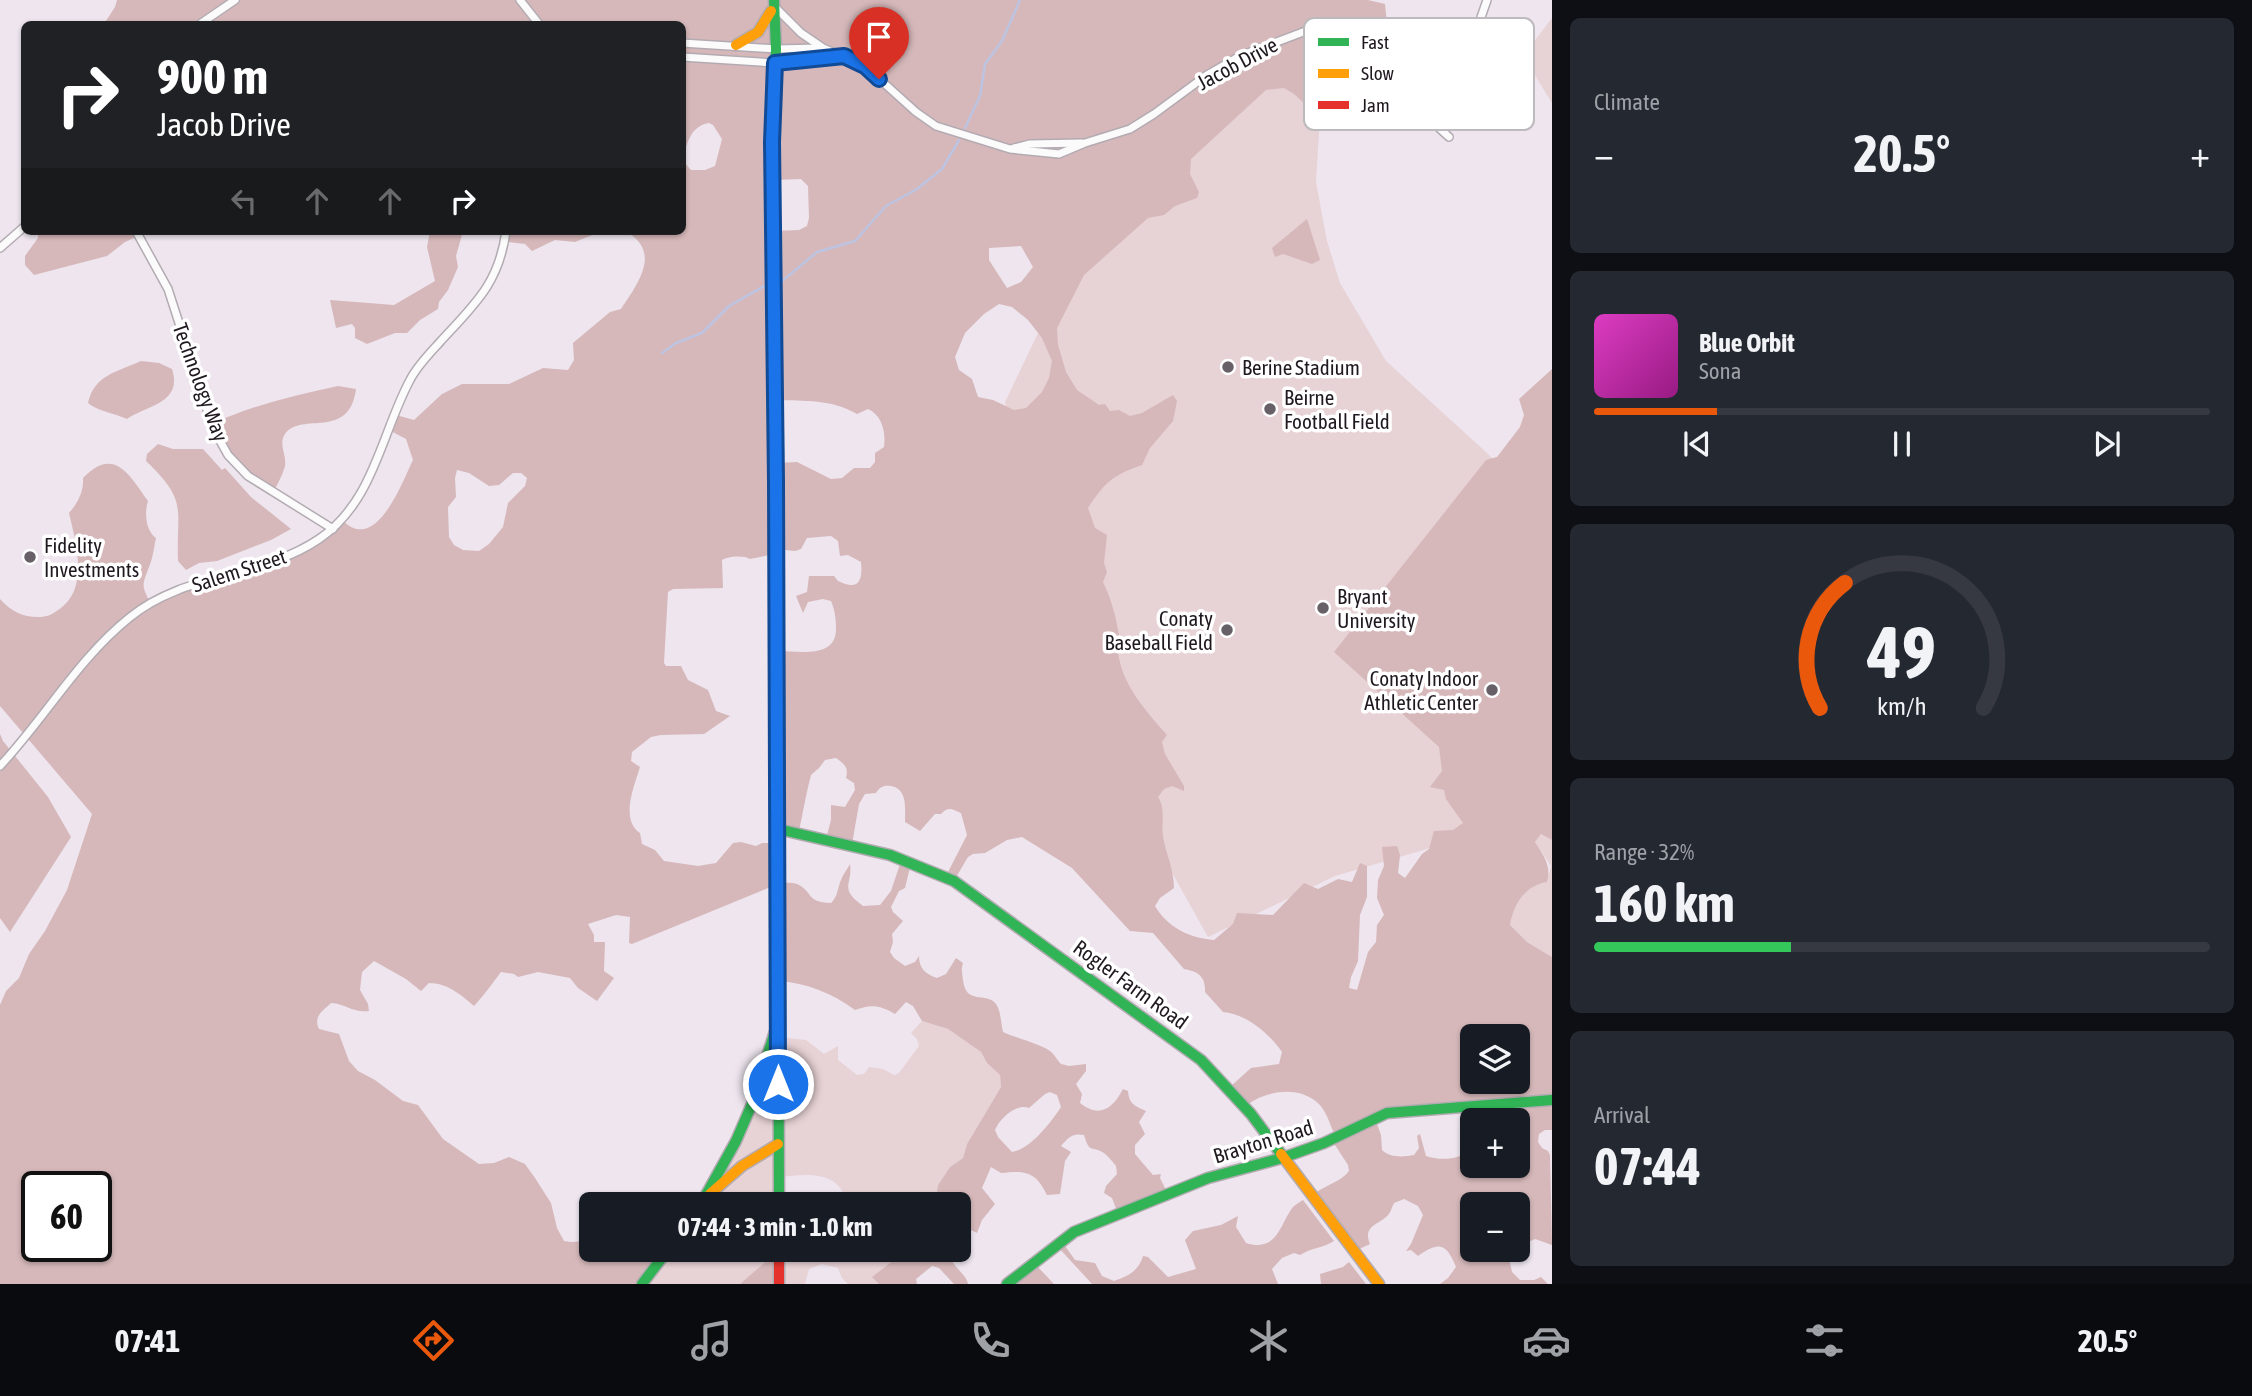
<!DOCTYPE html>
<html lang="en">
<head>
<meta charset="utf-8">
<style>
	body { margin:0; font-family:"Asap Condensed",sans-serif; background:#242831; color:#f1f3f6; height:100vh; display:flex; flex-direction:column; font-size:26px; white-space:nowrap }
	* { box-sizing:border-box; margin:0 }
	p { font-size:23px; color:#9ea1a6 }
	.icon { flex:none; width:38px; height:38px; fill:none; stroke:currentColor; stroke-width:2; stroke-linecap:round; stroke-linejoin:round }
	.map { position:relative; flex:1; overflow:hidden }
	.drawer { display:flex; flex-direction:column; gap:18px; padding:18px; background:#0d0f14; width:700px }
	.drawer>* { flex:none }
	.banner { position:absolute; left:21px; top:21px; width:665px; height:214px; border-radius:10px; box-shadow:0 2px 5px #0004; background:#202124; color:#fff; overflow:hidden }
	.buttons { position:absolute; left:1460px; top:1024px; display:grid; gap:14px }
	.buttons a { display:grid; place-items:center; width:70px; height:70px; border-radius:10px; background:#171b24; box-shadow:0 2px 5px #0004; font-size:35px }
	.speed { position:absolute; left:21px; top:1171px; display:flex; gap:14px; font-size:35px; font-weight:700; text-align:center }
	.speed>* { display:grid; place-content:center; width:91px; height:91px; border-radius:50%; background:#171b24; box-shadow:0 2px 5px #0004; line-height:1 }
	.speed .limit { border:4px solid #111; border-radius:10px; background:#fff; color:#111 }
	.pin { position:absolute; display:grid; place-items:center; width:60px; height:60px; color:#fff; margin:-72px -30px; border-radius:50% 50% 50% 0; rotate:-45deg; box-shadow:0 0 7px #0007 }
	.pin .icon { rotate:45deg }
	.me { position:absolute; width:77px; margin:-38px; rotate:0deg; stroke-linejoin:round; filter:drop-shadow(0 0 5px #0008) }
	.turn { display:flex; align-items:center; gap:24px; height:147px; padding:0 21px; font-size:32px }
	.turn .icon { width:91px; height:91px; stroke-width:2.5 }
	.turn b { display:block; font-size:49px; line-height:60px }
	.lanes { display:flex; align-items:center; height:66px; padding:0 21px; background:#0003; justify-content:center; gap:35px; direction:ltr }
	.lanes .off { opacity:.35 }
	.big { font-size:52px; font-weight:700; line-height:1.1 }
	.drawer .widget { flex:1; display:flex; flex-direction:column; justify-content:center; gap:10px; min-width:0; padding:0 24px; border-radius:10px; background:#242831 }
	.drawer .dial { align-items:center; gap:0 }
	.dial svg { height:182px; overflow:visible; fill:none; stroke:#363941; stroke-width:7; stroke-linecap:round; text-anchor:middle }
	.dial text { fill:#f1f3f6; stroke:none }
	.song { display:flex; align-items:center; gap:21px }
	.cover { width:84px; height:84px; border-radius:10px; background:linear-gradient(135deg,hsl(310 70% 55%),hsl(310 70% 35%)) }
	.played { height:7px; border-radius:4px; background:linear-gradient(90deg,#ea580c 20%,#363941 20%) }
	.keys { display:flex; justify-content:space-around; direction:ltr }
	.heat { display:flex; justify-content:space-between; align-items:center; font-size:38px; direction:ltr }
	.charge { height:10px; border-radius:5px; background:linear-gradient(90deg,#34c759 32%,#363941 0) }
	.trip { position:absolute; left:579px; top:1192px; width:392px; height:70px; border-radius:10px; background:#171b24; box-shadow:0 2px 5px #0004; font-weight:700; line-height:70px; text-align:center }
	.tab-bar { display:flex; height:112px; justify-content:space-around; align-items:center; background:#090b0e; color:#9ea1a6 }
	.tab-bar .icon { width:49px; height:49px }
	.tab-bar .selected { color:#ea580c }
	.tab-bar b { font-size:32px; color:#f1f3f6 }
	main { display:flex; flex:1; min-height:0 }
	.map>svg:first-child { display:block }
	.green { fill:#e7d2d5 }
	.forest { fill:#d6b8ba; fill-rule:evenodd }
	.lines { fill:none; stroke-linecap:round; stroke-linejoin:round }
	.stream { stroke:#bdc4e1; stroke-width:2.5 }
	.street-casing { stroke:#b3abb2; stroke-width:10 }
	.fast-casing { stroke:#b3abb2; stroke-width:13 }
	.slow-casing { stroke:#b3abb2; stroke-width:13 }
	.jam-casing { stroke:#b3abb2; stroke-width:13 }
	.street { stroke:#fcfbfc; stroke-width:7 }
	.fast { stroke:#30b455; stroke-width:10 }
	.slow { stroke:#ff9f0a; stroke-width:10 }
	.jam { stroke:#e5322d; stroke-width:10 }
	.route-casing { stroke:#114b97; stroke-width:18 }
	.route { stroke:#1a73e8; stroke-width:12 }
	.poi-dot { fill:#676067; stroke:#fff; stroke-width:2.5 }
	.labels { text-anchor:middle; dominant-baseline:central; stroke-width:7; stroke-linejoin:round; paint-order:stroke }
	.street-label { font-size:21px; fill:#1f191f; stroke:#fff }
	.poi-label { font-size:21px; fill:#1f191f; stroke:#fff; text-anchor:start }
	.key { fill:#fff; stroke:#bcbabc; stroke-width:2 }
	.key-label { font-size:19px; fill:#1f191f }
</style>
</head>
<body>
<main>
<div class="map">
<svg width="1552" height="1284" viewBox="0 0 1552 1284">
	<rect width="100%" height="100%" fill="#eee5ee"/>
	<g class="green">
		<path d="M1552 18V103L1523 56Z"/>
		<path d="M1322 83 1316 182 1327 241 1340 283 1386 361 1487 453 1523 490V784L1430 848 1335 876 1208 937 1066 683 1005 402 1054 300 1241 92Z"/>
		<path d="M1541 834 1552 840V957L1527 942 1510 925C1514 903 1525 886 1547 882L1551 866 1535 842Z"/>
		<path d="M922 1021 948 1029 981 1052 987 1063 1000 1075 1001 1087 967 1144 963 1158 950 1167 938 1185 935 1204H847C840 1169 807 1174 778 1177V1204H701L778 1037 806 1040 824 1054 838 1046V1060L857 1075 864 1074 869 1067 883 1069 894 1075 899 1073 919 1046 917 1039 911 1033Z"/>
		<path d="M667 1250H907L873 1277 879 1284H848L842 1278 838 1268 822 1264 809 1269 805 1284H779L778 1252 740 1284H642Z"/>
	</g>
	<g class="forest">
		<path d="M117 0H1368L1385 4 1387 24 1341 29 1357 56 1369 67 1356 80 1313 78 1308 107 1294 94 1284 88 1266 90 1191 159 1190 174 1199 192 1197 198 1175 206 1164 215 1148 218 1084 275 1057 328 1058 345 1066 372 1077 390 1099 405 1105 404 1110 411 1119 410 1130 416 1142 413 1173 395 1177 401 1173 421 1150 448 1142 465C1113 475 1105 482 1088 508L1095 528 1107 535 1104 563 1107 572 1103 582C1111 598 1116 617 1119 635 1119 640 1118 646 1118 651 1121 684 1146 711 1167 735L1162 742 1165 754 1184 786V791L1172 786 1164 789 1158 797C1166 809 1161 823 1163 837 1166 853 1174 870 1174 888L1160 898 1155 906C1168 928 1190 938 1214 940L1233 924 1237 913 1273 915 1304 883 1318 889 1338 879 1352 882 1360 863 1367 866V897L1360 915 1358 961 1351 977 1349 988 1357 990 1368 952 1376 942 1377 925 1384 915 1377 898 1378 880 1384 866 1382 847 1397 846 1400 855 1398 873 1405 878 1422 854 1429 849 1434 831 1453 830 1463 823 1446 799 1444 790 1430 787 1442 771 1439 747 1334 652 1486 460 1497 457 1520 427 1524 415 1519 399 1552 369V840L1541 834 1535 842C1543 855 1552 866 1547 882 1525 886 1514 903 1510 925L1527 942 1552 957V1097L1399 1106 1370 1115 1334 1133C1330 1124 1326 1111 1319 1104 1300 1085 1267 1090 1247 1105L1231 1086 1251 1068 1279 1064 1282 1052C1269 1033 1246 1014 1223 1012L1205 992C1206 977 1198 971 1184 969L1153 933 1130 931 1072 868 1022 837 1007 840 985 853 973 854 968 857 955 879 946 876 967 835 961 813C952 809 948 806 941 814H935L920 831 905 822C905 809 908 789 891 786 883 785 880 787 876 793L865 794 859 804 852 844 826 839 831 820V805L845 807 855 790 854 783 846 778C849 767 844 764 836 758L825 760 819 768 811 775C806 794 803 812 799 831L779 828 777 651C799 651 836 659 836 629 836 618 835 611 831 601L823 599 808 602 803 613 796 596 807 592 809 576H834L838 581C858 591 863 582 861 562L848 555 840 556 838 541 831 536 807 538 801 549 795 551 777 549 775 554 750 559C744 555 728 556 722 560L723 588 673 589 668 592 664 663 666 666H681L688 680 708 690 716 711 730 716 704 734 661 735 651 737 632 752 631 761 640 767C634 787 620 819 640 833L642 844 655 850 664 861 698 866 716 863 733 843 741 842 756 846 762 843H777L778 883C783 883 792 882 797 884 814 892 805 902 831 903 838 896 837 890 841 880 843 874 847 870 850 864 853 885 838 888 863 906L880 905 891 891 901 861 911 863 905 888 899 891 891 907 893 912 903 921 892 934 893 942 890 952 894 958 905 966 915 962 919 956C919 968 925 974 937 978L946 974 956 958 963 963C961 970 962 972 963 980 966 1006 986 991 996 1004 1001 1011 1001 1024 1003 1032 1016 1038 1040 1044 1050 1051 1055 1055 1057 1060 1061 1064L1069 1066 1086 1064V1071L1076 1084 1082 1094 1080 1103C1100 1119 1113 1108 1123 1089L1128 1091C1129 1104 1135 1106 1146 1111L1139 1122 1145 1134 1135 1145V1154L1153 1175 1161 1174 1160 1178 1168 1194 1118 1214 1112 1198 1104 1193 1106 1186 1117 1174 1116 1166C1113 1162 1108 1156 1104 1153 1092 1145 1090 1155 1084 1135 1072 1133 1069 1137 1061 1146L1071 1152 1065 1161 1060 1194 1047 1195C1036 1172 1026 1170 1001 1173L991 1167 982 1188 995 1204 982 1220 977 1233 967 1228 959 1231V1204H935L938 1185 950 1167 963 1158 967 1144 1001 1087 1000 1075 987 1063 981 1052 948 1029 922 1021 913 1006 906 1002 895 1014C880 1005 871 1004 855 1010 832 993 807 983 778 981L777 888H768L632 944 629 943 630 917 616 915 588 924 594 935V942H605L604 971 614 978 597 1001 578 988 570 978 538 972 518 977 514 974 501 972C492 984 484 995 474 1006 460 994 447 983 429 983L421 991 406 979 374 961 362 972 360 990 368 1004 369 1011C352 1013 347 1004 331 1003 323 1011 313 1016 319 1029L339 1034 349 1061 358 1071 375 1080 403 1101 418 1105 443 1139 479 1164 494 1163 509 1157 525 1164 535 1178 551 1203 557 1228 564 1241C576 1243 583 1242 591 1234L592 1250H667L642 1284H0V1005L6 991 19 978 29 954 45 931 67 890 92 814 0 706V599C11 611 22 617 38 617 47 617 51 615 58 610 90 589 76 543 69 513 78 503 84 491 83 478 114 446 129 474 148 501 144 513 146 531 156 538 154 547 153 558 149 567 142 586 141 585 151 604 210 570 291 572 338 518 343 520 347 525 351 527 381 542 403 480 413 460L406 439 389 430 396 415 414 420 442 394 462 384H509L543 368 568 370 574 360 573 343 610 312 621 309C636 286 661 255 630 234H623L618 231H682V24H104L115 7ZM709 123 713 125 722 139 715 166 705 170H691L683 161C686 145 690 126 709 123ZM801 179 808 186 809 218 807 226 799 230 775 231V180ZM1021 246 1033 267 1021 282 1007 288 989 260V248ZM999 304 1012 307 1028 320 1042 338 1052 361 1049 378 1042 392 1026 408 1014 410 993 400 978 397 972 379 959 370 955 357 965 333 984 314ZM776 400C804 401 832 399 857 414L868 409C882 415 886 432 884 447L875 453V462L870 468H854L842 478 831 479 797 462 777 463ZM457 470 469 473 489 486 499 485 513 473H521L527 478 525 486 508 503 503 527 489 544 479 551 463 550 454 545 449 537 448 507 456 497 455 478ZM1472 1036H1517V1082H1472ZM1050 1092 1057 1095 1061 1107C1051 1122 1031 1149 1012 1152L998 1137 995 1130C1000 1118 1017 1103 1029 1108L1045 1094ZM37 1186H96V1246H37Z"/>
		<path d="M1307 219 1320 260 1312 264 1283 254 1275 257 1272 248Z"/>
		<path d="M38 231H138V236L125 242 107 256 34 275 25 265V256L38 238Z"/>
		<path d="M430 231H463L456 256 458 267 448 290 439 302 438 309 420 320 407 333H395L367 344 355 338V328L352 324 336 328 330 300 394 305 435 281 427 247Z"/>
		<path d="M507 231H602L575 242 555 240 532 251 525 244 507 242Z"/>
		<path d="M141 361 159 363 172 369C183 403 148 405 127 419 114 413 97 411 88 403 94 375 117 372 141 361Z"/>
		<path d="M338 386 356 389C349 441 302 411 285 434 278 444 287 455 285 466 283 474 278 483 274 491 241 473 224 460 214 423 254 405 295 395 338 386Z"/>
		<path d="M158 444 173 449H203L222 470 225 468 251 497 291 529 271 540 217 561 199 563 186 570 178 561C176 508 189 502 146 461L147 454Z"/>
		<path d="M0 734 3 741 48 797 71 837 10 932 0 918Z"/>
		<path d="M1552 1105V1130H1545L1539 1134 1538 1142 1542 1148 1548 1151 1550 1155 1552 1245 1535 1239 1517 1247V1204H1472V1250H1515L1509 1258 1512 1272 1520 1280H1534L1541 1277 1548 1284H1440L1448 1278 1456 1267C1446 1242 1438 1242 1418 1256L1411 1250 1406 1251 1411 1244 1423 1215 1418 1206 1404 1199 1394 1203C1392 1207 1391 1211 1389 1214 1380 1225 1362 1225 1370 1244L1357 1250 1314 1194C1325 1185 1341 1182 1349 1171L1348 1165 1333 1142 1376 1121 1381 1135 1382 1150C1390 1158 1403 1157 1414 1155L1419 1148 1417 1136 1420 1134 1426 1156C1440 1161 1462 1160 1471 1148L1468 1112 1478 1111 1479 1120H1472V1166H1479C1495 1192 1552 1157 1517 1132V1120H1511L1509 1109Z"/>
		<path d="M1303 1200 1334 1241C1323 1248 1311 1248 1300 1255L1294 1253 1282 1258 1272 1269 1278 1284H1092L1058 1247 1063 1243 1075 1260 1095 1263 1102 1276 1114 1281C1128 1276 1138 1272 1143 1256L1148 1257 1168 1277 1196 1269 1185 1240 1193 1231 1221 1225 1238 1216 1236 1227 1246 1243C1278 1253 1280 1223 1293 1207 1296 1204 1300 1202 1303 1200Z"/>
		<path d="M907 1250H951L953 1254 951 1259C955 1268 967 1276 968 1284H954L939 1268 932 1266 916 1279 917 1284H879L872 1277Z"/>
		<path d="M778 1251 779 1284H740Z"/>
		<path d="M1349 1262 1366 1284H1321L1320 1274 1343 1267Z"/>
		<path d="M1035 1264 1054 1284H1011Z"/>
	</g>
	<g class="lines">
		<g class="stream">
			<path d="M965 128 980 96 985 64 1002 41 1020 0"/>
			<path d="M781 282 817 252 855 241 886 206 917 189 942 169 959 140"/>
			<path d="M662 353 676 343 702 333 729 306 768 284"/>
		</g>
		<defs>
			<g id="street">
				<path d="M520 0 539 24"/>
				<path d="M774 6 801 33 823 48 865 66 916 112 936 126 1010 149 1059 154 1085 143 1130 129 1154 114 1207 75 1240 56 1311 29 1324 32 1347 44 1449 137"/>
				<path d="M200 24 235 0"/>
				<path d="M682 43 776 49 821 48"/>
				<path d="M1347 44C1350 40 1353 35 1357 32 1383 12 1446 28 1474 37"/>
				<path d="M1469 52 1487 0"/>
				<path d="M682 57 775 63 842 56"/>
				<path d="M1014 148 1030 144 1082 143"/>
				<path d="M136 231 168 289 213 428 228 455 248 476 333 529"/>
				<path d="M0 248 24 227"/>
				<path d="M0 766C45 718 78 659 129 618 184 572 262 578 319 539 374 502 381 434 410 380 417 366 429 354 440 342 474 305 499 284 506 231"/>
			</g>
			<g id="fast">
				<path d="M774 0 776 49 772 142 777 597"/>
				<path d="M778 829 890 855 954 881 1201 1060 1251 1114 1281 1154"/>
				<path d="M778 845 779 1204"/>
				<path d="M701 1204 736 1141 752 1104 777 1025"/>
				<path d="M642 1284 668 1250"/>
				<path d="M1007 1284 1074 1232 1208 1178 1282 1158 1324 1143 1387 1113 1552 1100"/>
			</g>
			<g id="slow">
				<path d="M736 45 758 32 771 11"/>
				<path d="M1281 1154 1379 1284"/>
				<path d="M710 1194 742 1166 778 1144"/>
			</g>
			<g id="jam">
				<path d="M777 597 778 845"/>
				<path d="M779 1250V1284"/>
			</g>
		</defs>
		<use href="#street" class="street-casing"/>
		<use href="#fast" class="fast-casing"/>
		<use href="#slow" class="slow-casing"/>
		<use href="#jam" class="jam-casing"/>
		<use href="#street" class="street"/>
		<use href="#fast" class="fast"/>
		<use href="#slow" class="slow"/>
		<use href="#jam" class="jam"/>
	</g>
	<g class="lines">
		<defs>
			<path id="route" d="M778 1084 776 481 772 142 775 63 844 56 865 66 879 79"/>
		</defs>
		<use href="#route" class="route-casing"/>
		<use href="#route" class="route"/>
	</g>
	<g class="poi-dot">
		<circle cx="1228" cy="367" r="7"/>
		<circle cx="1270" cy="409" r="7"/>
		<circle cx="30" cy="557" r="7"/>
		<circle cx="1323" cy="608" r="7"/>
		<circle cx="1227" cy="630" r="7"/>
		<circle cx="1492" cy="690" r="7"/>
	</g>
	<g class="labels">
		<g class="street-label">
			<text transform="translate(1237 63) rotate(-28)">Jacob Drive</text>
			<text transform="translate(201 382) rotate(70)">Technology Way</text>
			<text transform="translate(239 570) rotate(-18)">Salem Street</text>
			<text transform="translate(1131 984) rotate(36)">Rogler Farm Road</text>
			<text transform="translate(1263 1141) rotate(-17)">Brayton Road</text>
		</g>
		<g class="poi-label">
			<text x="1242" y="367">Berine Stadium</text>
			<text x="1284" y="397">Beirne<tspan x="1284" dy="24">Football Field</tspan></text>
			<text x="44" y="545">Fidelity<tspan x="44" dy="24">Investments</tspan></text>
			<text x="1337" y="596">Bryant<tspan x="1337" dy="24">University</tspan></text>
			<text x="1213" y="618" text-anchor="end">Conaty<tspan x="1213" dy="24">Baseball Field</tspan></text>
			<text x="1478" y="678" text-anchor="end">Conaty Indoor<tspan x="1478" dy="24">Athletic Center</tspan></text>
		</g>
	</g>
	<rect x="1304" y="18" width="230" height="112" rx="10" class="key"/>
	<rect x="1318" y="38" width="31" height="8" fill="#30b455"/>
	<rect x="1318" y="69" width="31" height="9" fill="#ff9f0a"/>
	<rect x="1318" y="101" width="31" height="8" fill="#e5322d"/>
	<g class="key-label">
		<text x="1361" y="49">Fast</text>
		<text x="1361" y="80">Slow</text>
		<text x="1361" y="112">Jam</text>
	</g>
</svg>
<div class="buttons">
<a><svg class="icon" aria-label="layers" viewBox="0 0 24 24"><path d="M12 4l9 5-9 5-9-5zM3 14l9 5 9-5"/></svg></a>
<a>+</a>
<a>−</a>
</div>
<div class="speed"><div class="limit">60</div></div>
<div class="pin" style="left:879px;top:79px;background:#d93025"><svg class="icon" aria-label="arrive" viewBox="0 0 24 24"><path d="M6 21V4h12l-3 4 3 4H6"/></svg></div>
<svg class="me" style="left:778px;top:1084px" viewBox="-20 -20 40 40"><circle r="17" fill="#1a73e8" stroke="#fff" stroke-width="3"/><path d="M0-11L8 9 0 5-8 9z" fill="#fff"/></svg>
<div class="trip">07:44 · 3 min · 1.0 km</div>
<div class="banner">
<div class="turn"><svg class="icon" aria-label="right" viewBox="0 0 24 24"><path d="M7 20v-9h11M14 6l5 5-5 5"/></svg><div><b>900 m</b>Jacob Drive</div></div>
<div class="lanes"><svg class="icon off" aria-label="left" viewBox="0 0 24 24"><path d="M17 20v-9H6M10 6l-5 5 5 5"/></svg><svg class="icon off" aria-label="ahead" viewBox="0 0 24 24"><path d="M12 20V5M6 11l6-6 6 6"/></svg><svg class="icon off" aria-label="ahead" viewBox="0 0 24 24"><path d="M12 20V5M6 11l6-6 6 6"/></svg><svg class="icon" aria-label="right" viewBox="0 0 24 24"><path d="M7 20v-9h11M14 6l5 5-5 5"/></svg></div>
</div>
</div>
<section class="drawer">
<div class="widget"><p>Climate</p>
<div class="heat"><a>−</a><b class="big">20.5°</b><a>+</a></div>
</div>
<div class="widget">
<div class="song"><i class="cover"></i><div><b>Blue Orbit</b><p>Sona</p></div></div>
<div class="played"></div>
<div class="keys"><svg class="icon" aria-label="previous" viewBox="0 0 24 24"><path d="M18 5L8 12l10 7zM5 5v14"/></svg><svg class="icon" aria-label="pause" viewBox="0 0 24 24"><path d="M8 5v14M16 5v14"/></svg><svg class="icon" aria-label="next" viewBox="0 0 24 24"><path d="M6 5l10 7-10 7zM19 5v14"/></svg></div>
</div>
<div class="widget dial"><svg viewBox="0 0 100 80">
<path d="M14 69A42 42 0 1 1 86 69"/>
<path d="M14 69A42 42 0 0 1 25 14" stroke="#ea580c"/>
<text x="50" y="56" font-size="32" font-weight="700">49</text>
<text x="50" y="72" font-size="11">km/h</text>
</svg></div>
<div class="widget"><p>Range · 32%</p><b class="big">160 km</b><div class="charge"></div></div>
<div class="widget"><p>Arrival</p><b class="big">07:44</b></div>
</section>
</main>
<nav class="tab-bar">
<b>07:41</b>
<svg class="icon selected" aria-label="directions" viewBox="0 0 24 24"><path d="M12 3l9 9-9 9-9-9zM9 14v-3h6M13 9l2 2-2 2"/></svg>
<svg class="icon" aria-label="music" viewBox="0 0 24 24"><path d="M9 18V5l10-2v13"/><circle cx="6" cy="18" r="3"/><circle cx="16" cy="16" r="3"/></svg>
<svg class="icon" aria-label="phone" viewBox="0 0 24 24"><path d="M5 4h4l2 5-3 2q2 4 5 5l2-3 5 2v4C11 20 4 13 5 4z"/></svg>
<svg class="icon" aria-label="climate" viewBox="0 0 24 24"><path d="M12 3v18M4 7l16 10M4 17L20 7"/></svg>
<svg class="icon" aria-label="car" viewBox="0 0 24 24"><path d="M5 17H2v-5l4-1 3-4h7l3 4 3 1v5h-3M9 17h6M6 11h13"/><circle cx="7" cy="17" r="2"/><circle cx="17" cy="17" r="2"/></svg>
<svg class="icon" aria-label="filters" viewBox="0 0 24 24"><path d="M4 7h16M4 17h16"/><circle cx="9" cy="7" r="2"/><circle cx="15" cy="17" r="2"/></svg>
<b>20.5°</b>
</nav>
</body>
</html>
